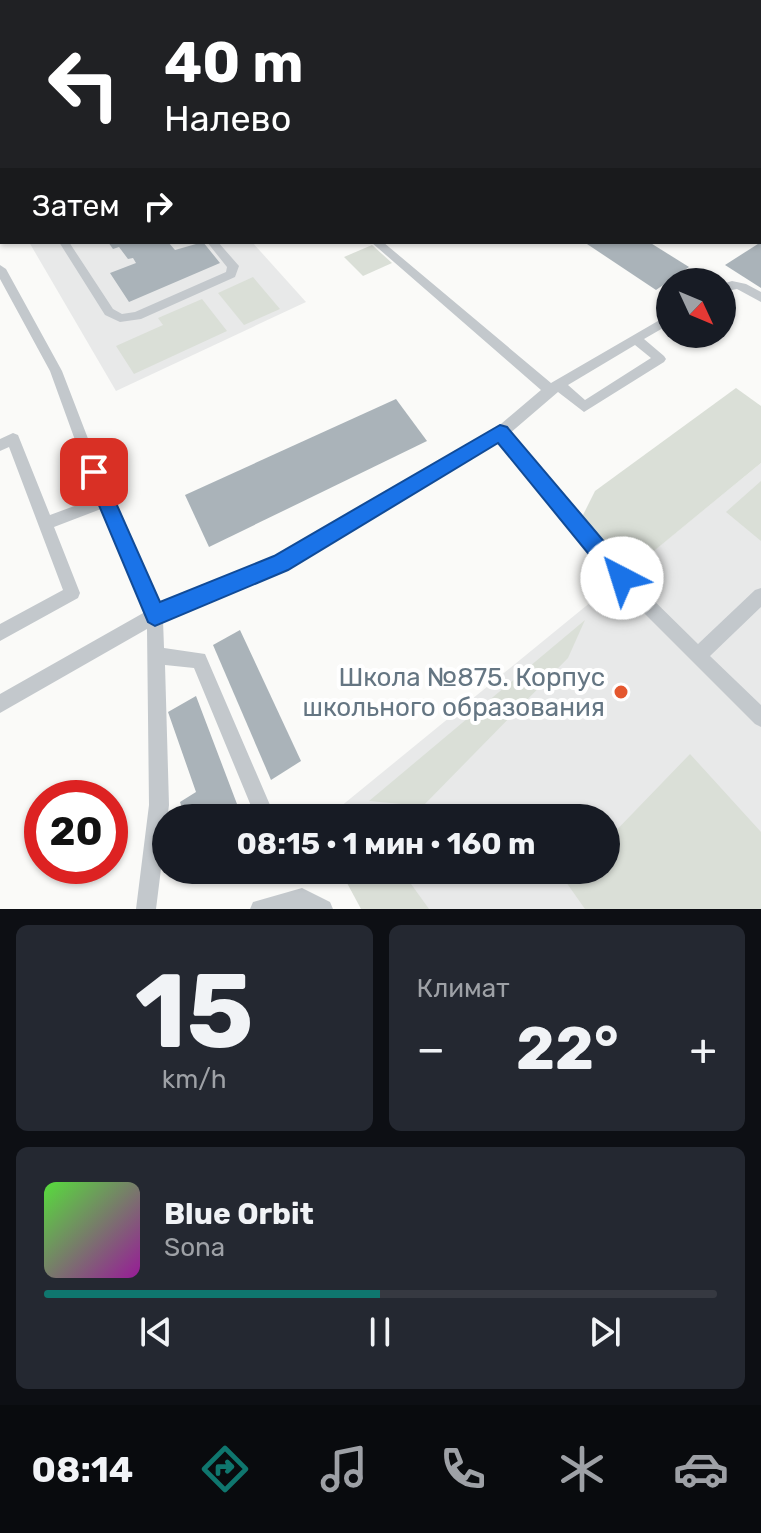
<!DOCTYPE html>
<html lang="ru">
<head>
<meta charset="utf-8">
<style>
	body { margin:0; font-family:Rubik,sans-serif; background:#242831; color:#f1f3f6; height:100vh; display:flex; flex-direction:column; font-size:30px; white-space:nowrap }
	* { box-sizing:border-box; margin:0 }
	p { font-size:26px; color:#9ea1a6 }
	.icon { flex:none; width:44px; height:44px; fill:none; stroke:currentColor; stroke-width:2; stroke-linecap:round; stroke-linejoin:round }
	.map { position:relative; height:909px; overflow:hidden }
	.panel { display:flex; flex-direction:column; gap:16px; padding:16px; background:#0d0f14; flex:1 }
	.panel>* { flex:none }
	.guide { position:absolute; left:0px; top:0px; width:762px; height:244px; box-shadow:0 2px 6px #0004; background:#202124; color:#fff; overflow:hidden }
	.needle { width:52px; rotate:134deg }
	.fabs { position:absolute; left:656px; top:268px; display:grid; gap:16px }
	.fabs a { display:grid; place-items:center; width:80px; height:80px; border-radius:50%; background:#171b24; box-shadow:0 2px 6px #0004; font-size:40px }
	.speed { position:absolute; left:24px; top:780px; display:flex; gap:16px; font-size:40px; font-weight:700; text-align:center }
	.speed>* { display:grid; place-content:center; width:104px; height:104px; border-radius:50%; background:#171b24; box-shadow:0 2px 6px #0004; line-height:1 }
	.speed .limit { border:12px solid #d22; background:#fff; color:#111 }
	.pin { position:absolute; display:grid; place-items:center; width:68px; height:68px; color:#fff; margin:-34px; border-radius:16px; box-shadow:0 4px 12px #0006 }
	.me { position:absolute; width:88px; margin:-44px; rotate:320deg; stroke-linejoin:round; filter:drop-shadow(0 0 6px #0008) }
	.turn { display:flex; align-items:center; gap:28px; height:168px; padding:0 32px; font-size:36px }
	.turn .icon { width:104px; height:104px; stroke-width:2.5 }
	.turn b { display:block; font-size:56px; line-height:68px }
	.then { display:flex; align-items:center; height:76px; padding:0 32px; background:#0003; gap:16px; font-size:30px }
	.big { font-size:60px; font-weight:700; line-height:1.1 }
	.panel .card { flex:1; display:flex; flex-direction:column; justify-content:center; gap:12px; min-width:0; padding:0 28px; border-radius:12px; background:#242831 }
	.panel .dial { align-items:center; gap:0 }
	.dial b { font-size:104px; line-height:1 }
	.song { display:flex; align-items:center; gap:24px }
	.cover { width:96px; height:96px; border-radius:12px; background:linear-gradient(135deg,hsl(110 70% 55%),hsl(300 70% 35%)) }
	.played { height:8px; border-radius:4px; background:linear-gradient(90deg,#0f766e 50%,#363941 50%) }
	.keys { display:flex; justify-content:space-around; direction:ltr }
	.heat { display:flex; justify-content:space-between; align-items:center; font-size:44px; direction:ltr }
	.panel .tiles { flex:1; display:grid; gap:16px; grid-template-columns:1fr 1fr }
	.card:last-child { grid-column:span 2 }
	.trip { position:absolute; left:152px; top:804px; width:468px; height:80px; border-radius:40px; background:#171b24; box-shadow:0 2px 6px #0004; font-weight:700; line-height:80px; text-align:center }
	.tabs { display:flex; height:128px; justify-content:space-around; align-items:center; background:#090b0e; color:#9ea1a6 }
	.tabs .icon { width:56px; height:56px }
	.tabs .selected { color:#0f766e }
	.tabs b { font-size:36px; color:#f1f3f6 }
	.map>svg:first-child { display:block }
	.built { fill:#e8e9e9 }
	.green { fill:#dadfd7 }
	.building { fill:#aab3b9 }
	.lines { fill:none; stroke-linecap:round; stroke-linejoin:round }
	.service { fill:#c3c8cc; fill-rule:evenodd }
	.route { fill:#1a73e8; stroke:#114b97; stroke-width:2 }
	.poi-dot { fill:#e4572e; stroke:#fff; stroke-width:3 }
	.labels { text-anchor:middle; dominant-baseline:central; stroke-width:8; stroke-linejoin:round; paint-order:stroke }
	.near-poi-label { font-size:26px; fill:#657683; stroke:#fff; text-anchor:end }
</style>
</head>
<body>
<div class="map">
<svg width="761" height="909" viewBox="0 0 761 909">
	<rect width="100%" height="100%" fill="#fafaf8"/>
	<g class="built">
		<path d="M29 242H252L306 302 116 391Z"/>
		<path d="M761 463V909H400L377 870H606V818H346L340 807Z"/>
	</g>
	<g class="green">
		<path d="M372 245 392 263 363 276 344 257Z"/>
		<path d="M253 277 280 309 244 325 218 293Z"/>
		<path d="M202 299 227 331 134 374 116 346 163 325 158 318Z"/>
		<path d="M736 388 761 406V463L627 573 582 517 595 491Z"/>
		<path d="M761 481V541L726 512Z"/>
		<path d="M585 620 568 658 423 806 369 801Z"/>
		<path d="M690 754 761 832V909H585L566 882 578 870H606V841Z"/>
		<path d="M340 870H401L429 909H361Z"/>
	</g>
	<g class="building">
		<path d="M108 242H168L175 250 203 242 220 263 129 302 110 273 136 263 133 258 128 259 119 247 113 249Z"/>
		<path d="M584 242H649L689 267 656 290Z"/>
		<path d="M761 242V288L725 265Z"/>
		<path d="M396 399 427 441 209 547 185 495Z"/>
		<path d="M240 630 301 761 271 780 213 645Z"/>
		<path d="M196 696 237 804 215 818H185L180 802 196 792 168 712Z"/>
	</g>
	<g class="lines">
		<g class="service">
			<path d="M180 0H189L191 2H182Z"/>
			<path d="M408 0H418L420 2H410Z"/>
			<path d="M554 0H564L566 2H556Z"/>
			<path d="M642 0H652L654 2H644Z"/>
			<rect x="760" y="13" width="1" height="4"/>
			<path d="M0 20H2L0 25Z"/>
			<rect x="760" y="36" width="1" height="5"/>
			<rect x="0" y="49" width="2" height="4"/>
			<rect x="760" y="109" width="1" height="6"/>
			<path d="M0 173 2 174V182L0 181Z"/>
			<rect x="0" y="197" width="2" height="6"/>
			<path d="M59 242H69L113 309 122 314 135 312 226 272 227 267 207 242H218L239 266 235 277 141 319 120 322 105 315Z"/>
			<path d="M371 242H383L551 383 670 314V324L644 339 664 356 666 359 664 362 584 412 558 392 509 434 634 581 698 644 755 590 761 588V607L710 656 761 705V727L755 724 622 591 498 441 287 568 163 620 164 648 205 654 273 812 270 818H256L194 668 165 665 169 805 156 909H136L149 805 147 629 0 713V694L145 612 101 509 54 527 80 593 78 598 0 641V624L63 590 9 447 0 451V439L13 433 18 435 50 515 96 498 50 371 0 279V265L6 269 62 371 112 501 159 605 275 558 495 429 541 390ZM635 345 651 358 585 400 568 385Z"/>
			<path d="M732 281 746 284 761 292V302L737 289 722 292V284Z"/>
			<path d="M302 888 330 902 333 909H250L253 902Z"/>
		</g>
	</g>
	<path class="route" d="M500 425 507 427 629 571 632 578 629 585 622 587 614 585 498 443 288 570 155 626 148 622 85 472 94 464 100 467 160 602 274 556Z"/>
	<circle class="poi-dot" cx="621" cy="692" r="8"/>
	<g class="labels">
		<g class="near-poi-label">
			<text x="605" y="677">Школа №875. Корпус<tspan x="605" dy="30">школьного образования</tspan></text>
		</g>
	</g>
</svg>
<div class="fabs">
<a><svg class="needle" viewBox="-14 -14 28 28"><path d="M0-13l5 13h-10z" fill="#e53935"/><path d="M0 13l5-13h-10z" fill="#9ea1a6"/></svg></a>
</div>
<div class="speed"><div class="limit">20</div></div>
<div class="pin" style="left:94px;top:472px;background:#d93025"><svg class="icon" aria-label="arrive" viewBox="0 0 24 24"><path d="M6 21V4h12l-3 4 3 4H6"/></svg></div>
<svg class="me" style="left:622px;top:578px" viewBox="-20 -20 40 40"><circle r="19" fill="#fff"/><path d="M0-13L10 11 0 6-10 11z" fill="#1a73e8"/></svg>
<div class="trip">08:15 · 1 мин · 160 m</div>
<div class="guide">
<div class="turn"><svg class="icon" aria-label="left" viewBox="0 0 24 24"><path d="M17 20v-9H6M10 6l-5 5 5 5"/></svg><div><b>40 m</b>Налево</div></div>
<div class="then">Затем<svg class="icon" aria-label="right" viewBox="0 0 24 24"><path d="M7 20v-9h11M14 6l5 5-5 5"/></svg></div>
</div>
</div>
<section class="panel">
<div class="tiles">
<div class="card dial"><b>15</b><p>km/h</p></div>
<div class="card"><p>Климат</p>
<div class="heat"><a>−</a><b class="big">22°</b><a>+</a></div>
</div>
<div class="card">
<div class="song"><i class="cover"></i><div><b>Blue Orbit</b><p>Sona</p></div></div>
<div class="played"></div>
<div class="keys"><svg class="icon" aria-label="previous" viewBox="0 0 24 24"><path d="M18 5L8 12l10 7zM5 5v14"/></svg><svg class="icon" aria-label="pause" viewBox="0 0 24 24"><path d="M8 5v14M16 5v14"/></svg><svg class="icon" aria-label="next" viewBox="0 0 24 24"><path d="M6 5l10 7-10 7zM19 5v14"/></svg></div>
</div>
</div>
</section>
<nav class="tabs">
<b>08:14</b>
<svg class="icon selected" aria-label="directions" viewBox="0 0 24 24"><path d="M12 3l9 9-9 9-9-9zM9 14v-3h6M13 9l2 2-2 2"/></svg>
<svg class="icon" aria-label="music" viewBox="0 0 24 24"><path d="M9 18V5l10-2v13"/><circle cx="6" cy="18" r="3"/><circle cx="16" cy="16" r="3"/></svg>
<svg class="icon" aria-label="phone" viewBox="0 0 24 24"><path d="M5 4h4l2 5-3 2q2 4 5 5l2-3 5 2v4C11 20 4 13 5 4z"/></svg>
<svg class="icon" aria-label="climate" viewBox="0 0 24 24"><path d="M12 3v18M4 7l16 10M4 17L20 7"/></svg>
<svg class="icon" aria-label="car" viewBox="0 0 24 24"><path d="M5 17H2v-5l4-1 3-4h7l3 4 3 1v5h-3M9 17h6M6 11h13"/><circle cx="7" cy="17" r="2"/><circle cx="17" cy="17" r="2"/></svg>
</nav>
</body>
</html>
